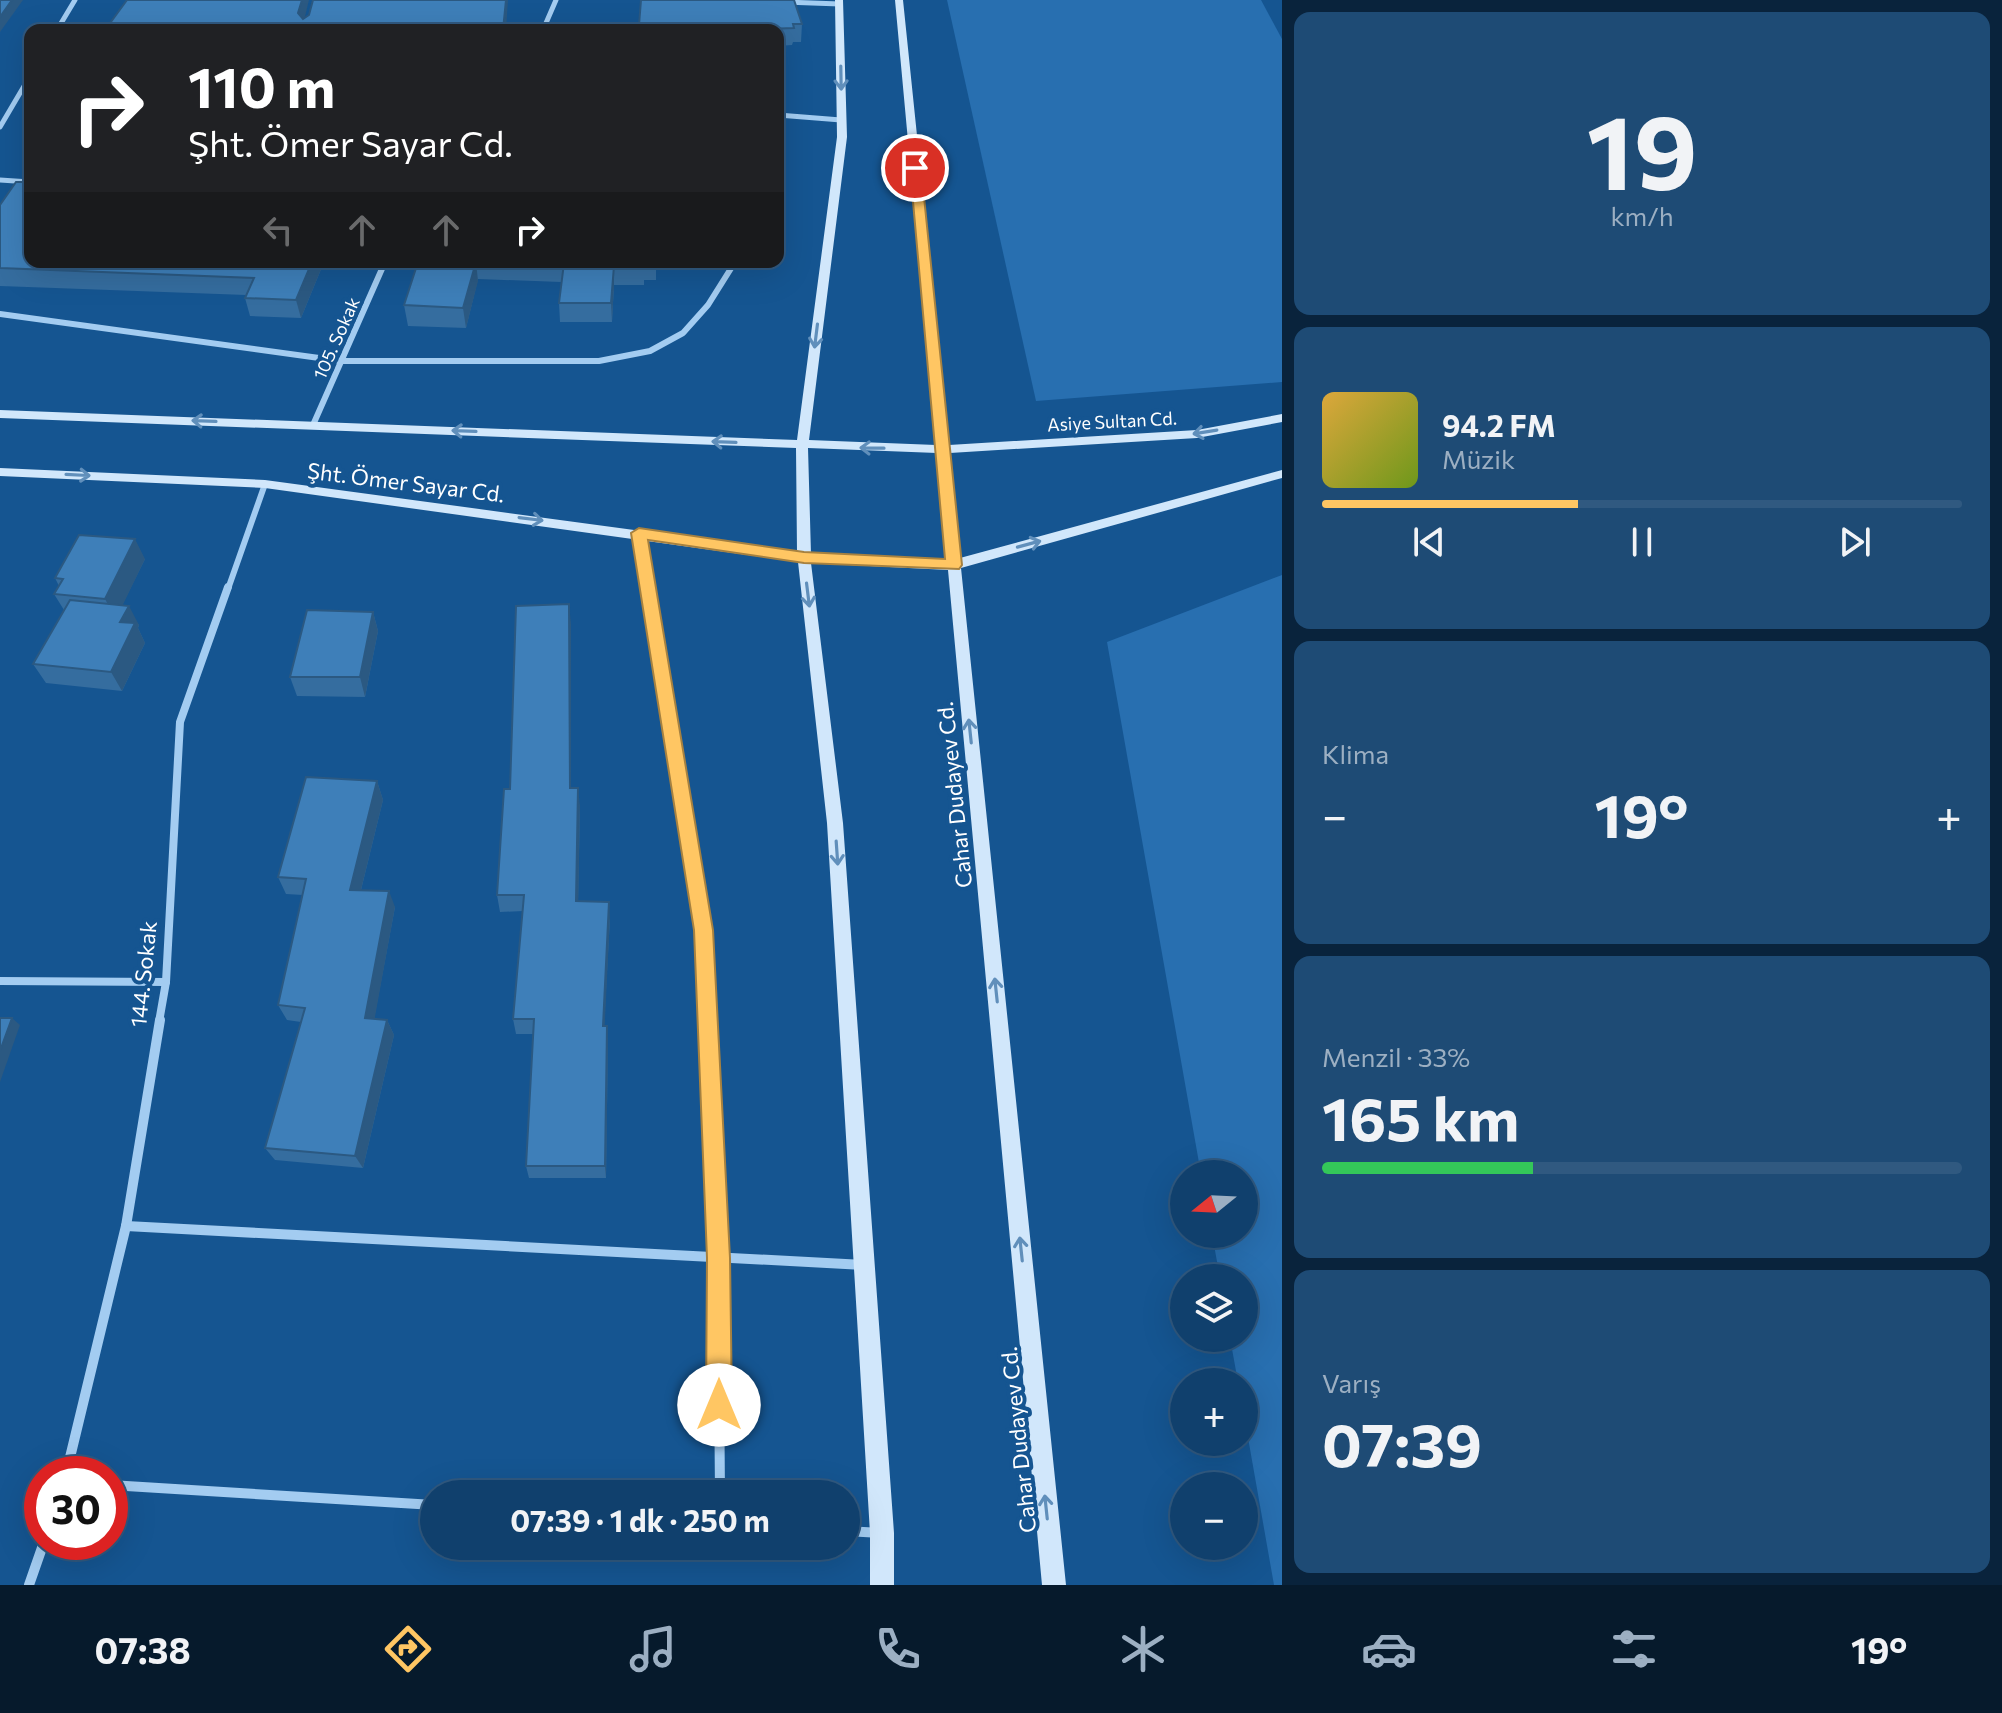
<!DOCTYPE html>
<html lang="tr">
<head>
<meta charset="utf-8">
<style>
	body { margin:0; font-family:Commissioner,sans-serif; background:#1e4b75; color:#f1f3f6; height:100vh; display:flex; flex-direction:column; font-size:30px; white-space:nowrap }
	* { box-sizing:border-box; margin:0 }
	p { font-size:26px; color:#9cafc2 }
	.icon { flex:none; width:44px; height:44px; fill:none; stroke:currentColor; stroke-width:2; stroke-linecap:round; stroke-linejoin:round }
	.map { position:relative; flex:1; overflow:hidden }
	.drawer { display:flex; flex-direction:column; gap:12px; padding:12px; background:#09233c; width:720px }
	.drawer>* { flex:none }
	.hud { position:absolute; left:24px; top:24px; width:760px; height:244px; border-radius:16px; box-shadow:0 8px 32px #0002,0 0 0 2px #305980; background:#202124; color:#fff; overflow:hidden }
	.needle { width:52px; rotate:252deg }
	.buttons { position:absolute; left:1170px; top:1160px; display:grid; gap:16px }
	.buttons a { display:grid; place-items:center; width:88px; height:88px; border-radius:50%; background:#10406d; box-shadow:0 8px 32px #0002,0 0 0 2px #305980; font-size:40px }
	.speed { position:absolute; left:24px; top:1456px; display:flex; gap:16px; font-size:40px; font-weight:700; text-align:center }
	.speed>* { display:grid; place-content:center; width:104px; height:104px; border-radius:50%; background:#10406d; box-shadow:0 8px 32px #0002,0 0 0 2px #305980; line-height:1 }
	.speed .limit { border:12px solid #d22; background:#fff; color:#111 }
	.pin { position:absolute; display:grid; place-items:center; width:68px; height:68px; color:#fff; margin:-34px; border:4px solid #fff; border-radius:50%; box-shadow:0 2px 8px #0007 }
	.me { position:absolute; width:88px; margin:-44px; rotate:0deg; stroke-linejoin:round; filter:drop-shadow(0 0 6px #0008) }
	.turn { display:flex; align-items:center; gap:28px; height:168px; padding:0 32px; font-size:36px }
	.turn .icon { width:104px; height:104px; stroke-width:2.5 }
	.turn b { display:block; font-size:56px; line-height:68px }
	.lanes { display:flex; align-items:center; height:76px; padding:0 32px; background:#0003; justify-content:center; gap:40px; direction:ltr }
	.lanes .off { opacity:.35 }
	.big { font-size:60px; font-weight:700; line-height:1.1 }
	.drawer .widget { flex:1; display:flex; flex-direction:column; justify-content:center; gap:12px; min-width:0; padding:0 28px; border-radius:16px; background:#1e4b75 }
	.drawer .dial { align-items:center; gap:0 }
	.dial b { font-size:104px; line-height:1 }
	.song { display:flex; align-items:center; gap:24px }
	.cover { width:96px; height:96px; border-radius:12px; background:linear-gradient(135deg,hsl(40 70% 55%),hsl(80 70% 35%)) }
	.played { height:8px; border-radius:4px; background:linear-gradient(90deg,#ffc663 40%,#305980 40%) }
	.keys { display:flex; justify-content:space-around; direction:ltr }
	.heat { display:flex; justify-content:space-between; align-items:center; font-size:44px; direction:ltr }
	.charge { height:12px; border-radius:6px; background:linear-gradient(90deg,#34c759 33%,#305980 0) }
	.trip { position:absolute; left:420px; top:1480px; width:440px; height:80px; border-radius:40px; background:#10406d; box-shadow:0 8px 32px #0002,0 0 0 2px #305980; font-weight:700; line-height:80px; text-align:center }
	.tab-bar { display:flex; height:128px; justify-content:space-around; align-items:center; background:#061a2c; color:#9cafc2 }
	.tab-bar .icon { width:56px; height:56px }
	.tab-bar .selected { color:#ffc663 }
	.tab-bar b { font-size:36px; color:#f1f3f6 }
	main { display:flex; flex:1; min-height:0 }
	.map>svg:first-child { display:block }
	.green { fill:#286fb0 }
	.lines { fill:none; stroke-linecap:round; stroke-linejoin:round }
	.street-far3 { stroke:#a3ccf1; stroke-width:5 }
	.street-far2 { stroke:#a3ccf1; stroke-width:6 }
	.street-far1 { stroke:#a3ccf1; stroke-width:8 }
	.street { stroke:#a3ccf1; stroke-width:10 }
	.secondary { fill:#d1e7fb; fill-rule:evenodd }
	.wall { fill:#356d9f }
	.shaded-wall { fill:#2b5982 }
	.building { fill:#3e7fb9; stroke:#2b5982; stroke-width:2 }
	.oneway { stroke:#608fbb }
	.route { fill:#ffc663; stroke:#a68140; stroke-width:2 }
	.labels { text-anchor:middle; dominant-baseline:central; stroke-width:8; stroke-linejoin:round; paint-order:stroke }
	.far-street-label { font-size:18px; fill:#fff; stroke:#155591 }
	.street-label { font-size:22px; fill:#fff; stroke:#155591 }
</style>
</head>
<body>
<main>
<div class="map">
<svg width="1282" height="1585" viewBox="0 0 1282 1585">
	<rect width="100%" height="100%" fill="#155591"/>
	<g class="green">
		<path d="M947 0H1261L1282 39V382L1036 401Z"/>
		<path d="M1282 575V1585H1274L1244 1415V1382H1238L1230 1338H1244V1278H1220L1212 1234H1244V1174H1201L1107 642Z"/>
	</g>
	<g class="lines">
		<g class="street-far3">
			<path d="M784 2 840 4"/>
			<path d="M57 30 75 0"/>
			<path d="M543 30 556 0"/>
			<path d="M778 115 841 120"/>
			<path d="M0 127 30 76"/>
			<path d="M0 180 30 182"/>
		</g>
		<g class="street-far2">
			<path d="M0 314 341 361H599L650 351 683 333 708 305 735 262"/>
			<path d="M313 425 385 262"/>
			<path d="M639 533 648 589"/>
			<path d="M228 589 265 484"/>
		</g>
		<g class="street-far1">
			<path d="M648 587 703 930 707 1022"/>
			<path d="M0 981 166 982"/>
			<path d="M159 1022 166 982 180 722 228 587"/>
		</g>
		<g class="street">
			<path d="M707 1020 718 1258 720 1494"/>
			<path d="M126 1226 864 1265"/>
			<path d="M66 1474 126 1226 160 1020"/>
			<path d="M110 1485 434 1505"/>
			<path d="M846 1531 881 1533"/>
			<path d="M29 1585 44 1542"/>
		</g>
		<path class="secondary" d="M835 0H843L847 137 809 440 936 445 895 0H903L949 445 1197 430 1282 414V422L1197 438 950 453 960 558 1282 470V478L961 568 1066 1585H1042L948 570 811 563 843 823 894 1533V1585H870V1533L827 823 798 562 265 488 0 476V468L265 480 797 552 796 448 0 418V410L797 440 837 137ZM808 448 937 453 947 560 811 554Z"/>
	</g>
	<g class="wall">
		<path d="M802 24 801 42H793L792 45 778 46V30H631Z"/>
		<path d="M0 205 324 262 301 318 250 316 245 298 246 295 0 286Z"/>
		<path d="M418 262H656V280H644V285H614L612 322H560L559 303 561 282 478 279 466 328 408 326 404 305Z"/>
		<path d="M145 559 122 605 139 625 138 628 145 643 122 691 46 683 33 664 64 610 54 594 59 586 55 578Z"/>
		<path d="M373 612 378 631 365 697 297 696 290 677Z"/>
		<path d="M571 624V788L580 806 578 901 610 918 604 1026 608 1040 606 1178H529L526 1166 533 1034H516L513 1019 523 911 500 912 497 895 510 789Z"/>
		<path d="M377 781 383 800 361 890 395 907 374 1019 387 1020 394 1035 363 1168 275 1160 265 1148 301 1022 287 1020 278 1005 303 895 286 894 278 877Z"/>
	</g>
	<g class="shaded-wall">
		<path d="M12 0H23L0 32V17Z"/>
		<path d="M302 0H309L302 29 298 13Z"/>
		<path d="M506 0H508L506 30H503Z"/>
		<path d="M312 262H324L301 318 296 300Z"/>
		<path d="M476 262 478 281 466 328 463 308Z"/>
		<path d="M614 266V285L612 322 611 303Z"/>
		<path d="M135 539 145 559 116 619 105 599Z"/>
		<path d="M569 604 571 624V806L570 788Z"/>
		<path d="M129 606 139 625 138 628 145 643 122 691 111 672 120 622Z"/>
		<path d="M373 612 378 631 365 697 360 677Z"/>
		<path d="M377 781 383 800 357 906 350 890Z"/>
		<path d="M578 788 580 806 578 918 576 901Z"/>
		<path d="M389 891 395 907 372 1033 365 1018Z"/>
		<path d="M609 902 610 918 604 1040 603 1026Z"/>
		<path d="M12 1018 20 1025 0 1082V1051Z"/>
		<path d="M387 1020 394 1035 363 1168 355 1156Z"/>
		<path d="M607 1026 608 1040 606 1178 605 1166Z"/>
	</g>
	<g class="building">
		<path d="M0 0H12L0 17Z"/>
		<path d="M127 0H302L298 13 303 19 309 15 313 0H506L503 30H105Z"/>
		<path d="M641 0H794L802 24H793L794 28 766 29V30H631L632 25H639Z"/>
		<path d="M30 179V262H312L296 300 245 298 254 278 0 268V205L16 182H28Z"/>
		<path d="M418 262H476L463 308 404 305Z"/>
		<path d="M532 262H644V266H614L611 303H559L564 263Z"/>
		<path d="M79 535 135 539 105 599 54 594 63 579 55 578Z"/>
		<path d="M70 600 129 606 120 622 135 623 111 672 33 664Z"/>
		<path d="M569 604 570 788H578L576 901 609 902 603 1026H607L605 1166H526L534 1019H513L524 895H497L504 789H510L516 606Z"/>
		<path d="M307 610 373 612 360 677H290Z"/>
		<path d="M306 777 377 781 350 890 389 891 365 1018 387 1020 355 1156 265 1148 305 1008 278 1005 306 879 278 877Z"/>
		<path d="M0 1018H12L0 1051Z"/>
	</g>
	<defs><path id="oneway-shaft" d="M-6 0H5M1.5-3L5.5 0L1.5 3" fill="none" stroke-width="1.6" stroke-linecap="round" stroke-linejoin="round" transform="scale(2)"/></defs>
	<g class="oneway">
		<use href="#oneway-shaft" transform="translate(841 78) rotate(89)"/>
		<use href="#oneway-shaft" transform="translate(816 336) rotate(97)"/>
		<use href="#oneway-shaft" transform="translate(204 421) rotate(-178)"/>
		<use href="#oneway-shaft" transform="translate(464 431) rotate(-178)"/>
		<use href="#oneway-shaft" transform="translate(1205 432) rotate(171)"/>
		<use href="#oneway-shaft" transform="translate(724 442) rotate(-178)"/>
		<use href="#oneway-shaft" transform="translate(872 448) rotate(-179)"/>
		<use href="#oneway-shaft" transform="translate(78 475) rotate(3)"/>
		<use href="#oneway-shaft" transform="translate(531 519) rotate(7)"/>
		<use href="#oneway-shaft" transform="translate(1029 544) rotate(-15)"/>
		<use href="#oneway-shaft" transform="translate(808 595) rotate(83)"/>
		<use href="#oneway-shaft" transform="translate(970 731) rotate(-96)"/>
		<use href="#oneway-shaft" transform="translate(837 853) rotate(86)"/>
		<use href="#oneway-shaft" transform="translate(996 990) rotate(-96)"/>
		<use href="#oneway-shaft" transform="translate(1021 1249) rotate(-96)"/>
		<use href="#oneway-shaft" transform="translate(1046 1507) rotate(-96)"/>
	</g>
	<path class="route" d="M915 165 921 168 962 565 959 569 804 563 648 540 713 930 730 1258 732 1405 728 1414 719 1418 710 1414 706 1405 707 1258 694 930 631 533 639 528 804 552 945 559 910 168Z"/>
	<g class="labels">
		<g class="far-street-label">
			<text transform="translate(336 338) rotate(-66)">105. Sokak</text>
			<text transform="translate(1112 421) rotate(-3)">Asiye Sultan Cd.</text>
		</g>
		<g class="street-label">
			<text transform="translate(406 482) rotate(7)">Şht. Ömer Sayar Cd.</text>
			<text transform="translate(954 795) rotate(-96)">Cahar Dudayev Cd.</text>
			<text transform="translate(143 974) rotate(-84)">144. Sokak</text>
			<text transform="translate(1018 1440) rotate(-96)">Cahar Dudayev Cd.</text>
		</g>
	</g>
</svg>
<div class="buttons">
<a><svg class="needle" viewBox="-14 -14 28 28"><path d="M0-13l5 13h-10z" fill="#e53935"/><path d="M0 13l5-13h-10z" fill="#9cafc2"/></svg></a>
<a><svg class="icon" aria-label="layers" viewBox="0 0 24 24"><path d="M12 4l9 5-9 5-9-5zM3 14l9 5 9-5"/></svg></a>
<a>+</a>
<a>−</a>
</div>
<div class="speed"><div class="limit">30</div></div>
<div class="pin" style="left:915px;top:168px;background:#d93025"><svg class="icon" aria-label="arrive" viewBox="0 0 24 24"><path d="M6 21V4h12l-3 4 3 4H6"/></svg></div>
<svg class="me" style="left:719px;top:1405px" viewBox="-20 -20 40 40"><circle r="19" fill="#fff"/><path d="M0-13L10 11 0 6-10 11z" fill="#ffc663"/></svg>
<div class="trip">07:39 · 1 dk · 250 m</div>
<div class="hud">
<div class="turn"><svg class="icon" aria-label="right" viewBox="0 0 24 24"><path d="M7 20v-9h11M14 6l5 5-5 5"/></svg><div><b>110 m</b>Şht. Ömer Sayar Cd.</div></div>
<div class="lanes"><svg class="icon off" aria-label="left" viewBox="0 0 24 24"><path d="M17 20v-9H6M10 6l-5 5 5 5"/></svg><svg class="icon off" aria-label="ahead" viewBox="0 0 24 24"><path d="M12 20V5M6 11l6-6 6 6"/></svg><svg class="icon off" aria-label="ahead" viewBox="0 0 24 24"><path d="M12 20V5M6 11l6-6 6 6"/></svg><svg class="icon" aria-label="right" viewBox="0 0 24 24"><path d="M7 20v-9h11M14 6l5 5-5 5"/></svg></div>
</div>
</div>
<section class="drawer">
<div class="widget dial"><b>19</b><p>km/h</p></div>
<div class="widget">
<div class="song"><i class="cover"></i><div><b>94.2 FM</b><p>Müzik</p></div></div>
<div class="played"></div>
<div class="keys"><svg class="icon" aria-label="previous" viewBox="0 0 24 24"><path d="M18 5L8 12l10 7zM5 5v14"/></svg><svg class="icon" aria-label="pause" viewBox="0 0 24 24"><path d="M8 5v14M16 5v14"/></svg><svg class="icon" aria-label="next" viewBox="0 0 24 24"><path d="M6 5l10 7-10 7zM19 5v14"/></svg></div>
</div>
<div class="widget"><p>Klima</p>
<div class="heat"><a>−</a><b class="big">19°</b><a>+</a></div>
</div>
<div class="widget"><p>Menzil · 33%</p><b class="big">165 km</b><div class="charge"></div></div>
<div class="widget"><p>Varış</p><b class="big">07:39</b></div>
</section>
</main>
<nav class="tab-bar">
<b>07:38</b>
<svg class="icon selected" aria-label="directions" viewBox="0 0 24 24"><path d="M12 3l9 9-9 9-9-9zM9 14v-3h6M13 9l2 2-2 2"/></svg>
<svg class="icon" aria-label="music" viewBox="0 0 24 24"><path d="M9 18V5l10-2v13"/><circle cx="6" cy="18" r="3"/><circle cx="16" cy="16" r="3"/></svg>
<svg class="icon" aria-label="phone" viewBox="0 0 24 24"><path d="M5 4h4l2 5-3 2q2 4 5 5l2-3 5 2v4C11 20 4 13 5 4z"/></svg>
<svg class="icon" aria-label="climate" viewBox="0 0 24 24"><path d="M12 3v18M4 7l16 10M4 17L20 7"/></svg>
<svg class="icon" aria-label="car" viewBox="0 0 24 24"><path d="M5 17H2v-5l4-1 3-4h7l3 4 3 1v5h-3M9 17h6M6 11h13"/><circle cx="7" cy="17" r="2"/><circle cx="17" cy="17" r="2"/></svg>
<svg class="icon" aria-label="filters" viewBox="0 0 24 24"><path d="M4 7h16M4 17h16"/><circle cx="9" cy="7" r="2"/><circle cx="15" cy="17" r="2"/></svg>
<b>19°</b>
</nav>
</body>
</html>
